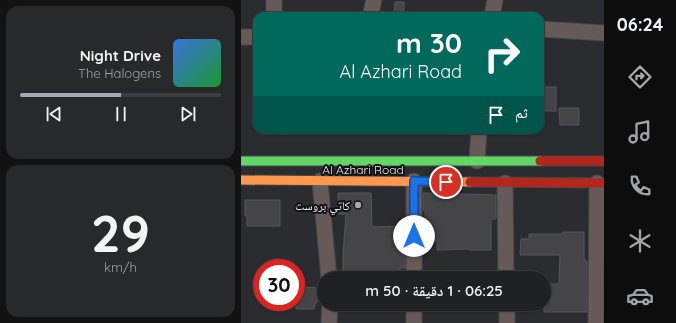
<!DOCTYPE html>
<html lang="ar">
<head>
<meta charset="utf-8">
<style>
	body { margin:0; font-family:Quicksand,"Noto Naskh Arabic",sans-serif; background:#28292b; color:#f1f3f6; direction:rtl; height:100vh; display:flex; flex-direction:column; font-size:15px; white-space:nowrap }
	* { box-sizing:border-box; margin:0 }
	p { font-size:13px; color:#a2a3a6 }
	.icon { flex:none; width:22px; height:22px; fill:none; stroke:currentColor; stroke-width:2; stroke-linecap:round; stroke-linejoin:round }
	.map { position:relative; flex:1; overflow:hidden; direction:ltr }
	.panel { display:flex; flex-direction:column; gap:6px; padding:6px; background:#121213; width:241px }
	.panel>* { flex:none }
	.top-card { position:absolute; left:12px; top:12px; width:291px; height:122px; border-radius:12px; box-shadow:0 1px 3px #0004,0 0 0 1px #3d3e41; direction:rtl; background:#00695c; color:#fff; overflow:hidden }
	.speed { position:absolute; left:12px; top:259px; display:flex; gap:8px; font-size:20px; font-weight:700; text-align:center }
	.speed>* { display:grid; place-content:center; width:52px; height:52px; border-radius:50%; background:#202123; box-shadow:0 1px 3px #0004,0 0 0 1px #3d3e41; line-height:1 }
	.speed .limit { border:6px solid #d22; background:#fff; color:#111 }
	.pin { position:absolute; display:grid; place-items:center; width:34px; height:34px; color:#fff; margin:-17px; border:2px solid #fff; border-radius:50%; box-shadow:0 1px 4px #0007 }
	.me { position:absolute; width:44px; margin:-22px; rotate:0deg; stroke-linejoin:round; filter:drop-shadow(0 0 3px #0008) }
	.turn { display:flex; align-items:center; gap:14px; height:84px; padding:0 16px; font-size:18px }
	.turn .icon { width:52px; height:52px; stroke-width:2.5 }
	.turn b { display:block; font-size:28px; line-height:34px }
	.then { display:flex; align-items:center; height:38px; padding:0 16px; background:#0003; gap:8px; font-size:15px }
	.panel .widget { flex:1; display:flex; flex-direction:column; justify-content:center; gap:6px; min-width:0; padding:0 14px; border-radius:12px; background:#28292b }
	.panel .dial { align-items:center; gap:0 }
	.dial b { font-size:52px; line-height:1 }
	.song { display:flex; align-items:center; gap:12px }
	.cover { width:48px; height:48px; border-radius:6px; background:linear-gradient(135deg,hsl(220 70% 55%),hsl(130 70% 35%)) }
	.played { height:4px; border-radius:2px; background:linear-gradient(90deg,#a8a9ad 50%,#3d3e41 50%) }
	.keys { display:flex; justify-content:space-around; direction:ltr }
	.trip { position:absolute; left:76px; top:271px; width:234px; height:40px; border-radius:20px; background:#202123; box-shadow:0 1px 3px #0004,0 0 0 1px #3d3e41; font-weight:600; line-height:40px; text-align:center; direction:rtl }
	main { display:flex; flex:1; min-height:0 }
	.dock { display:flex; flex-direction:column; width:72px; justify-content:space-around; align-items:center; background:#0d0d0e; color:#a2a3a6 }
	.dock .icon { width:28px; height:28px }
	.dock .active { color:#a8a9ad }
	.dock b { font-size:18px; color:#f1f3f6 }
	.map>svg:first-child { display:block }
	.building { fill:#454548; stroke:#555659 }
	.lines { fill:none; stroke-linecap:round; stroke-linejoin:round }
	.street-casing { stroke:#474749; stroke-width:17 }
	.fast-casing { stroke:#474749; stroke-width:11 }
	.slow-casing { stroke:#474749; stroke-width:11 }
	.jam-casing { stroke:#474749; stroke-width:11 }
	.street { stroke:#665a58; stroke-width:15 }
	.fast { stroke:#63d668; stroke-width:9 }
	.slow { stroke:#ff974d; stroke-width:9 }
	.jam { stroke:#b3261e; stroke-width:9 }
	.route-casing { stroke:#114b97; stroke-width:10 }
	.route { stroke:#1a73e8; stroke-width:7 }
	.poi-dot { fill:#a8a9ad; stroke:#131316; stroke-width:1.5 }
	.labels { text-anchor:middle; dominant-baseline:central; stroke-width:4; stroke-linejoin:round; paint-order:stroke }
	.street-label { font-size:12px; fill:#ecedf1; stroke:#131316 }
	.poi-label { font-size:12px; fill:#ecedf1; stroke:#131316; text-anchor:end }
</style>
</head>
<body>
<main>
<nav class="dock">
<b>06:24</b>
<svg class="icon active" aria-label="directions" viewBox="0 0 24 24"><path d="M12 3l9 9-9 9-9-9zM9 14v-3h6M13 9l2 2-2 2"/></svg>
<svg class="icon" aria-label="music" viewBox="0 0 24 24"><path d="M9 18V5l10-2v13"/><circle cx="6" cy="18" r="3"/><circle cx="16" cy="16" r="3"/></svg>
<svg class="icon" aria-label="phone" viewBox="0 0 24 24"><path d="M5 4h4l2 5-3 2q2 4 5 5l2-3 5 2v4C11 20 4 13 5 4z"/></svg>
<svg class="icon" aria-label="climate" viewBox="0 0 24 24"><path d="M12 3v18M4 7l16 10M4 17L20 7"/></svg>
<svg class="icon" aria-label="car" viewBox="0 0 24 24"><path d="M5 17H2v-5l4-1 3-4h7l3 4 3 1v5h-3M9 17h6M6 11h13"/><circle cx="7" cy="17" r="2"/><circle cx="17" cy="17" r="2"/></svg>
</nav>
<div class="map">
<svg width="363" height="323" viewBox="0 0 363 323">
	<rect width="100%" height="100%" fill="#2b2c2f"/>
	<g class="building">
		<path d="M154 2H163V16H153Z"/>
		<rect x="299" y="87" width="16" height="24"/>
		<path d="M318 108H338V125H319Z"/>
		<path d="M97 193H130L131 227 159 226V235H164V268H159V278H135V276H102V254L105 214H97Z"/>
		<path d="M182 193 255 195V219H250V250H229V249L196 250V241H185L184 211 182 210Z"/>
		<path d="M4 200H39V226H6V216H4Z"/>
		<path d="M322 232H343V259L346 261V312H303V284H318L319 255H279L280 239H288V234H322Z"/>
		<path d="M55 287 82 288V298L81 299H79L74 304 73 309H55Z"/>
	</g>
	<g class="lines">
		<defs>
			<g id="street">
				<path d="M33 16V0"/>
				<path d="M129 16 133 0"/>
				<path d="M251 16 254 0"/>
				<path d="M299 29 363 33"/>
				<path d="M0 37H16"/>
				<path d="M236 161 238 130"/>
				<path d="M79 181 88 278"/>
				<path d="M264 183 265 278"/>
				<path d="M173 278V181"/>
				<path d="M266 304V323"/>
				<path d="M88 323 89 304"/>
				<path d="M173 323V304"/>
				<path d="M355 323 356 183"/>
			</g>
			<path id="fast" d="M0 161H299"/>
			<path id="slow" d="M0 180 229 182"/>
			<g id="jam">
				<path d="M299 161H363"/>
				<path d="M229 182 363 183"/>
			</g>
		</defs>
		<use href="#street" class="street-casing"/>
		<use href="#fast" class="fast-casing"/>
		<use href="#slow" class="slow-casing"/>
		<use href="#jam" class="jam-casing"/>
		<use href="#street" class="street"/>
		<use href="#fast" class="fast"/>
		<use href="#slow" class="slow"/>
		<use href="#jam" class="jam"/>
	</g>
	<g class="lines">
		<defs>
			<path id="route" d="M173 236V181L205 182"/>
		</defs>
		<use href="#route" class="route-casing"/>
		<use href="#route" class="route"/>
	</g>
	<circle class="poi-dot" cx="117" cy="205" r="4"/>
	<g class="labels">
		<g class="street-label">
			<text x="122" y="169">Al Azhari Road</text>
		</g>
		<g class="poi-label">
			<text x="109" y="205">كاتي بروست</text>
		</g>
	</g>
</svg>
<div class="speed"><div class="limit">30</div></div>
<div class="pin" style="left:205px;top:182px;background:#d93025"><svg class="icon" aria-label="arrive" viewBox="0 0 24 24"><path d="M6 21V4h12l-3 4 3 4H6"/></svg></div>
<svg class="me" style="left:173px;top:236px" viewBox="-20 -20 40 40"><circle r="19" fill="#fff"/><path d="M0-13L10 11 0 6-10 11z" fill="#1a73e8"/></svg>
<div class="trip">06:25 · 1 دقيقة · 50 m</div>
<div class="top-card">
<div class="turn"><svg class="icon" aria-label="right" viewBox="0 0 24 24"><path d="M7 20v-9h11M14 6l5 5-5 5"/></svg><div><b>30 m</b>Al Azhari Road</div></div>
<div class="then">ثم<svg class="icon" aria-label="arrive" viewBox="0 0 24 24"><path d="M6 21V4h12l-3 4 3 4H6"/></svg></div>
</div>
</div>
<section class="panel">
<div class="widget">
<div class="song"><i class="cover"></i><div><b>Night Drive</b><p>The Halogens</p></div></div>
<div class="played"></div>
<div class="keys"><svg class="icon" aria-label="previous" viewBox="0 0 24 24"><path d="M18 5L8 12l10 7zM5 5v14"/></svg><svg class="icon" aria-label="pause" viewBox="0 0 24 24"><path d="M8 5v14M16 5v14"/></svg><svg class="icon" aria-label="next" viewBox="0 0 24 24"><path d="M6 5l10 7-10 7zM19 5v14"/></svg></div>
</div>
<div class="widget dial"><b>29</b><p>km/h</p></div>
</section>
</main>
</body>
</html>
